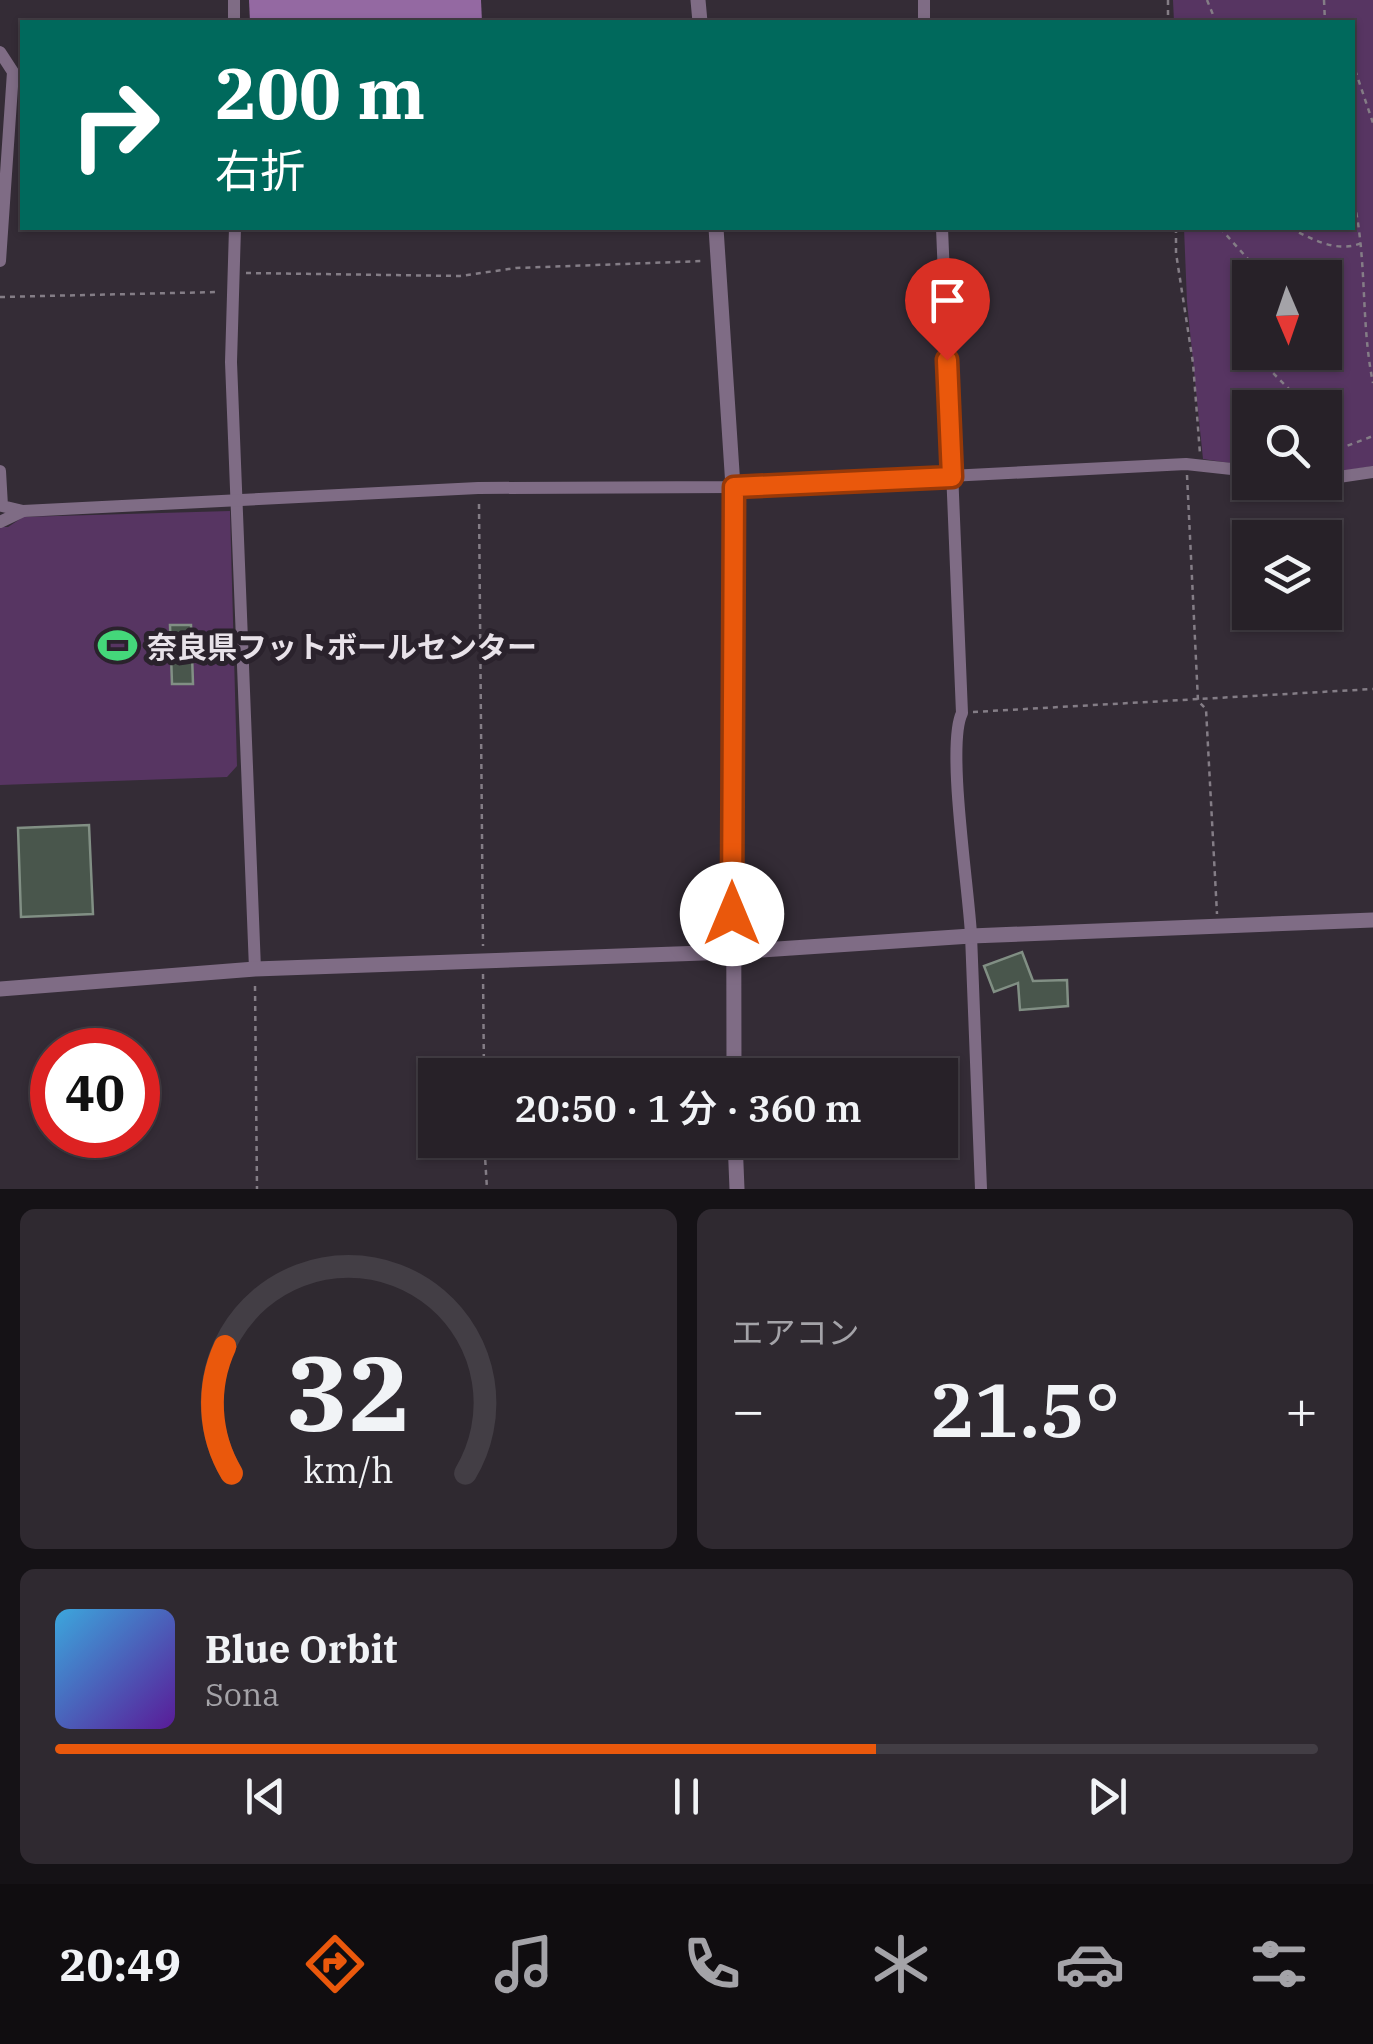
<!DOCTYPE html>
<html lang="ja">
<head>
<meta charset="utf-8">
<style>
	body { margin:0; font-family:"IBM Plex Serif","Noto Sans JP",serif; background:#2f2930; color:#f1f3f6; height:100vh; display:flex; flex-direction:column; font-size:38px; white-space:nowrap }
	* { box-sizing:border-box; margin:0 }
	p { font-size:32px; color:#a4a3a8 }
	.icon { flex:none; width:55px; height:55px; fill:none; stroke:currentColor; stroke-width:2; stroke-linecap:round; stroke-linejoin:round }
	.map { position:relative; height:1189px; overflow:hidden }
	.side { display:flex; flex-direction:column; gap:20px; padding:20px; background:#151216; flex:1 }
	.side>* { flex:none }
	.top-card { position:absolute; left:20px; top:20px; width:1335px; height:210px; border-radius:0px; box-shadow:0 2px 8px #0004,0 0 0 2px #433e45; background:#00695c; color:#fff; overflow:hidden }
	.needle { width:65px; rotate:178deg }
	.tools { position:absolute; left:1232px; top:260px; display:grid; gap:20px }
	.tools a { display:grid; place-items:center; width:110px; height:110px; border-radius:0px; background:#272128; box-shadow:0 2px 8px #0004,0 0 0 2px #433e45; font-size:50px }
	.speed { position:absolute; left:30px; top:1028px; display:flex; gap:20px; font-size:50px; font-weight:700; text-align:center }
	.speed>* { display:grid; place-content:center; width:130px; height:130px; border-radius:50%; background:#272128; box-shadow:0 2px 8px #0004,0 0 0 2px #433e45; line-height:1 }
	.speed .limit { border:15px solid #d22; background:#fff; color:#111 }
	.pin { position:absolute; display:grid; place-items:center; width:85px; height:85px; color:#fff; margin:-102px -42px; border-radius:50% 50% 50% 0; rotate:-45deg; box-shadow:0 0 10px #0007 }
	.pin .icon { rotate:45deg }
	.me { position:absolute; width:110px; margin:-55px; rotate:0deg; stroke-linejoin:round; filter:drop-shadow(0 0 8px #0008) }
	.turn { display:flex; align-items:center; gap:35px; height:210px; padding:0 30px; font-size:45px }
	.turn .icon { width:130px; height:130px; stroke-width:2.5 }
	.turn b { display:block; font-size:70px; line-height:85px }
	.big { font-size:75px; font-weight:600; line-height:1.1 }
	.side .tile { flex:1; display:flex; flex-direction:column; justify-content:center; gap:15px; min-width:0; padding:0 35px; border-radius:15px; background:#2f2930 }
	.side .dial { align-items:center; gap:0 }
	.dial svg { height:260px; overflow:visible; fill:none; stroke:#433e45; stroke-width:7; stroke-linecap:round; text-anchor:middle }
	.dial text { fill:#f1f3f6; stroke:none }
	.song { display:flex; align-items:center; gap:30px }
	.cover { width:120px; height:120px; border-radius:15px; background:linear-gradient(135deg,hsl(200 70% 55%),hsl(270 70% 35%)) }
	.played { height:10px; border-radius:5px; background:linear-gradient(90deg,#ea580c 65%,#433e45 65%) }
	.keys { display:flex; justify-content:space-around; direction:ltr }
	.heat { display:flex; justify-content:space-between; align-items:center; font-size:55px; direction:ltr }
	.side .tiles { flex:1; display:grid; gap:20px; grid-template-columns:1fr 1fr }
	.tile:last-child { grid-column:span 2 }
	.trip { position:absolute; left:418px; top:1058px; width:540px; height:100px; border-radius:0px; background:#272128; box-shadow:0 2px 8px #0004,0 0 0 2px #433e45; font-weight:600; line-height:100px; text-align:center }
	.menu { display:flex; height:160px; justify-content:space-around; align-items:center; background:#100d10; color:#a4a3a8 }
	.menu .icon { width:70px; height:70px }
	.menu .current { color:#ea580c }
	.menu b { font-size:45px; color:#f1f3f6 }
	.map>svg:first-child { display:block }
	.green { fill:#573562; fill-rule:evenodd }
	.water { fill:#9469a2 }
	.building { fill:#49564c; stroke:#818f84; stroke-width:2.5 }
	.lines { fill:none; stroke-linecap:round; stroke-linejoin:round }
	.path { stroke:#847d86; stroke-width:2.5; stroke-dasharray:5 5; stroke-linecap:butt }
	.minor { stroke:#7f6c85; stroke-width:12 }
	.tertiary { stroke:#7f6c85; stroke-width:15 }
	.route-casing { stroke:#983908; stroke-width:25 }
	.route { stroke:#ea580c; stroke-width:18 }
	.labels { text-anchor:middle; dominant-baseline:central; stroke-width:10; stroke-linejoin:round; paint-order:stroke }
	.poi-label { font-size:30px; font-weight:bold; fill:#e8e2e9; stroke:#2a222c; text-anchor:start }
</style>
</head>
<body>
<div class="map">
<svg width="1373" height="1189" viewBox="0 0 1373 1189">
	<rect width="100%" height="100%" fill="#342c36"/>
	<g class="green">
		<path d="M1173 0H1373V466L1325 474V408H1250V466L1203 459 1187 302 1184 228H1352V22H1174ZM1250 278H1325V352H1250Z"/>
		<path d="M230 511 237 766 227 777 0 785V527H8L23 517Z"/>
	</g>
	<path class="water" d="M249 0H481L482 22H250Z"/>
	<g class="building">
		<path d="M170 625H191L193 684H172Z"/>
		<path d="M89 825 93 914 21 917 18 828Z"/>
		<path d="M1022 952 1033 981 1067 980 1068 1006 1020 1010 1018 983 994 992 984 966Z"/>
	</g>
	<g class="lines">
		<g class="path">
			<path d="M1168 0V22"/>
			<path d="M1207 0 1216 22"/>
			<path d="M1324 0 1325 22"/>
			<path d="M1352 61 1373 123"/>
			<path d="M1352 193C1368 256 1360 320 1373 383"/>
			<path d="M1176 228V253L1193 363 1200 454"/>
			<path d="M1220 228 1248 259 1259 278"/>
			<path d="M1290 228C1314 240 1336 253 1362 243"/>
			<path d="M246 273 460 276 516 268 702 261"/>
			<path d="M0 297 218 292"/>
			<path d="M1250 307C1233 324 1232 333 1250 351"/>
			<path d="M1252 352 1308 408"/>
			<path d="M1325 429 1344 447 1373 436"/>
			<path d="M1187 475 1198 701 1206 709 1217 914"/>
			<path d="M479 504 483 946"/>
			<path d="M973 712 1373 689"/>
			<path d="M483 974 484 1075"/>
			<path d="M255 986 257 1189"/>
			<path d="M484 1140 487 1189"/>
		</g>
		<g class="minor">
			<path d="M234 0V22"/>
			<path d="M924 0V22"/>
			<path d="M0 52 13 72 0 261"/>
			<path d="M235 228 231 362 255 969"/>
			<path d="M942 228 962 713C946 745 969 890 971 935 974 1019 977 1104 981 1189"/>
			<path d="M0 471 2 506 23 511 478 488 733 487 1186 464 1250 471"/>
			<path d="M1325 479 1373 472"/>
			<path d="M0 522 23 511"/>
		</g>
		<g class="tertiary">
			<path d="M698 0 700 22"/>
			<path d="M716 228 733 487 734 1075"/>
			<path d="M0 989 255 969 731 952 971 936 1373 920"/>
			<path d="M735 1140 737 1189"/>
		</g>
	</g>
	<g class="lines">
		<defs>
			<path id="route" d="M732 914 734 487 952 477 947 360"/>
		</defs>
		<use href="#route" class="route-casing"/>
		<use href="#route" class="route"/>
	</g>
	<defs>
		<symbol id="stadium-bare" viewBox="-9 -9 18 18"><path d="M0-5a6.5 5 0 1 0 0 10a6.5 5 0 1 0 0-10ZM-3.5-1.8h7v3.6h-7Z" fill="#44d77a" stroke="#2a222c" stroke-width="2.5" paint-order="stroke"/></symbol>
	</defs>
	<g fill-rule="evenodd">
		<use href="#stadium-bare" x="90" y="618" width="55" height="55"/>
	</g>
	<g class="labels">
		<g class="poi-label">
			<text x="147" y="646">奈良県フットボールセンター</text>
		</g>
	</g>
</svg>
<div class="tools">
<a><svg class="needle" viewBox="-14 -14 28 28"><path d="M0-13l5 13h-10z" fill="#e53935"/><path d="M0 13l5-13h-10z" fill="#a4a3a8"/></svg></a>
<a><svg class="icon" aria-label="search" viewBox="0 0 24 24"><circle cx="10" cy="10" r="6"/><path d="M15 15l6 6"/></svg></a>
<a><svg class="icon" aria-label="layers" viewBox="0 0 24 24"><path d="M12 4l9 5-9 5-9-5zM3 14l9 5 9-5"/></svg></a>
</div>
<div class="speed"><div class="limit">40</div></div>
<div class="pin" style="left:947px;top:360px;background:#d93025"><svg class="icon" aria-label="arrive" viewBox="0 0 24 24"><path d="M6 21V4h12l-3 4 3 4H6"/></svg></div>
<svg class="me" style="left:732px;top:914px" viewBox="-20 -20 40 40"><circle r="19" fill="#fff"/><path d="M0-13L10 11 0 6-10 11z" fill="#ea580c"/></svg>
<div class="trip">20:50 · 1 分 · 360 m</div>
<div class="top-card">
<div class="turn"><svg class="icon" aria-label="right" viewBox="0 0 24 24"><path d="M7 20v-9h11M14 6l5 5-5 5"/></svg><div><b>200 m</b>右折</div></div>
</div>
</div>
<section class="side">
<div class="tiles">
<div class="tile dial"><svg viewBox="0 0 100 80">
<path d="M14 69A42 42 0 1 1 86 69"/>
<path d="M14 69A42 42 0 0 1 12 30" stroke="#ea580c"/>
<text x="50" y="56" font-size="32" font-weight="700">32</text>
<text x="50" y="72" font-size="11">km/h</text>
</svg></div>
<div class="tile"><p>エアコン</p>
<div class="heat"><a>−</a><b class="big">21.5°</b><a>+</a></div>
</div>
<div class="tile">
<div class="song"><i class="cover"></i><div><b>Blue Orbit</b><p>Sona</p></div></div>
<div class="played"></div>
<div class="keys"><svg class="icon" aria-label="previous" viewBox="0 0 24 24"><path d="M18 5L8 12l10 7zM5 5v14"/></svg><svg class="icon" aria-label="pause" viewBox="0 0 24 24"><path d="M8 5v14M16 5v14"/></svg><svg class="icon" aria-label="next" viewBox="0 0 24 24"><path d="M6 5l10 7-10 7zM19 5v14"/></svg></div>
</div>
</div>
</section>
<nav class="menu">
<b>20:49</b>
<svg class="icon current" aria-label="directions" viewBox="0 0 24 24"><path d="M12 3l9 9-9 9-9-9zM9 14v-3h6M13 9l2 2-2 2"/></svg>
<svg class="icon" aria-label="music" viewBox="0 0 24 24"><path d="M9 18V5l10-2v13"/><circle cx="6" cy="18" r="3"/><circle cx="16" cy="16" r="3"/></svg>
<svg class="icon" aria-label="phone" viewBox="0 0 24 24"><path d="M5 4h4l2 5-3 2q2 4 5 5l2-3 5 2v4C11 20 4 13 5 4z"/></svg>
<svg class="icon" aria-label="climate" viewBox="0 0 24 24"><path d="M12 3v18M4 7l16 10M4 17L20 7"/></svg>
<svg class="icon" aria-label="car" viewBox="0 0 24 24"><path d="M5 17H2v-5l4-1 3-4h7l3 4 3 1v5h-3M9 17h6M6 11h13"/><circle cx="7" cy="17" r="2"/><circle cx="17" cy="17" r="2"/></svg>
<svg class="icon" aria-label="filters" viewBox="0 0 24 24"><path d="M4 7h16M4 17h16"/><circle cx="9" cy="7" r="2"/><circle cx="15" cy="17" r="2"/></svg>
</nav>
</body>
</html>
